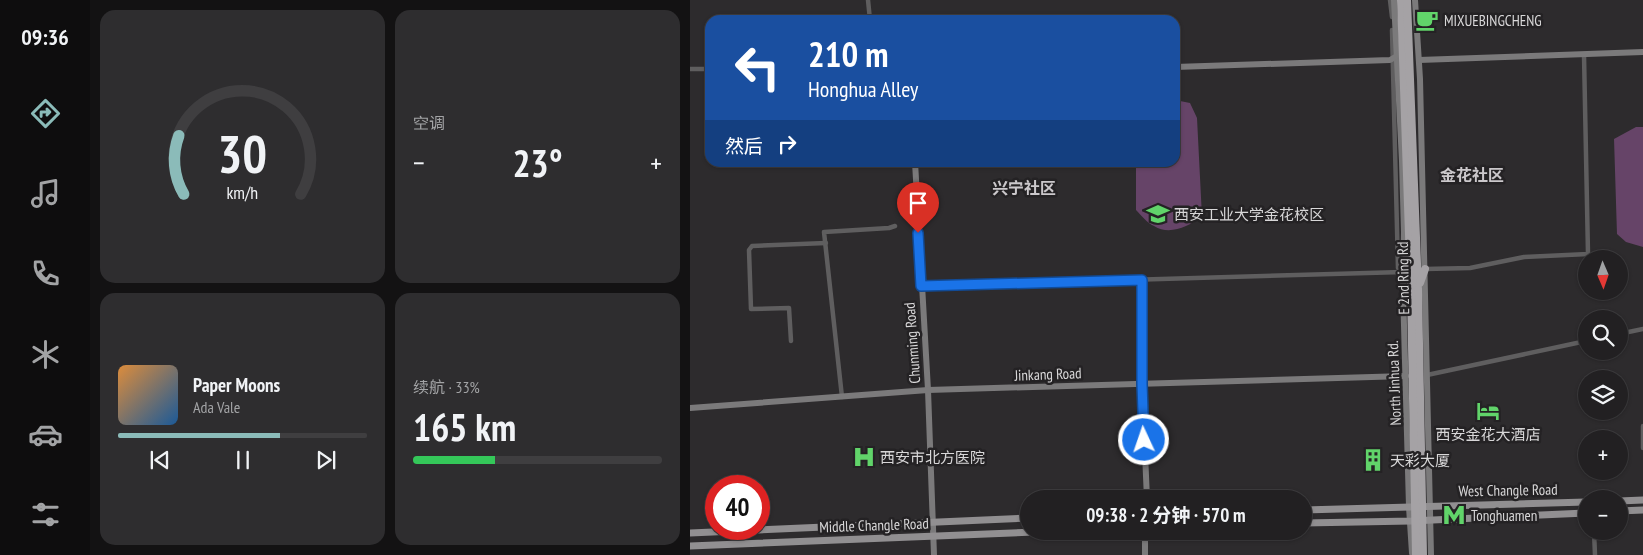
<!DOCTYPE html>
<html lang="zh">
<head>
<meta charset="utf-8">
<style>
	body { margin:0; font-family:"PT Sans Narrow","Noto Sans SC",sans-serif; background:#2e2d2f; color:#f1f3f6; height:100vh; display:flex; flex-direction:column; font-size:19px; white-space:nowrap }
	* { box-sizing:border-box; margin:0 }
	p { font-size:16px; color:#a2a3a5 }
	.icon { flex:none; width:28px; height:28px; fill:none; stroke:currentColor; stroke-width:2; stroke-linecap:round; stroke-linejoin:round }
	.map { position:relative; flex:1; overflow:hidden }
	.drawer { display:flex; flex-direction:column; gap:10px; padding:10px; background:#131213; width:600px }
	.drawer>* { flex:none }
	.hud { position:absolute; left:15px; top:15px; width:475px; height:152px; border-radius:15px; box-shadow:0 1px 4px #0004,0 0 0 1px #3f3e40; background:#1a4fa0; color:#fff; overflow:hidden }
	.needle { width:32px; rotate:178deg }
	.buttons { position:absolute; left:888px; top:250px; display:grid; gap:10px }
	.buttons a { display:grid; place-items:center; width:50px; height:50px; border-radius:50%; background:#222022; box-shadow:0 1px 4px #0004,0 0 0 1px #3f3e40; font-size:25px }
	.speed { position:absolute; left:15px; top:475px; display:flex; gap:10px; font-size:25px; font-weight:700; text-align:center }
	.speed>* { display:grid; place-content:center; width:65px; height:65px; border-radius:50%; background:#222022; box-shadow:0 1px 4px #0004,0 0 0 1px #3f3e40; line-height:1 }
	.speed .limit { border:8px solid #d22; background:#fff; color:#111 }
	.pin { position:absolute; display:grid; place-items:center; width:42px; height:42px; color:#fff; margin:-51px -21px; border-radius:50% 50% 50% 0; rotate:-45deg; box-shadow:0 0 5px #0007 }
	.pin .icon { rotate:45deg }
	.me { position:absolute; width:55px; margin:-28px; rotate:357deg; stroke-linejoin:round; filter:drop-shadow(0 0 4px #0008) }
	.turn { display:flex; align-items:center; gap:18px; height:105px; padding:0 20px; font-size:22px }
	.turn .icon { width:65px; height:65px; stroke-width:2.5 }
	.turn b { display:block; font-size:35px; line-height:42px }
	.then { display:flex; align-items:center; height:48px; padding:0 20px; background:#0003; gap:10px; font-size:19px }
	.big { font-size:38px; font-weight:700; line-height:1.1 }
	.drawer .widget { flex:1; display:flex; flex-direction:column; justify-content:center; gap:8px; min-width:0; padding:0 18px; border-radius:15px; background:#2e2d2f }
	.drawer .dial { align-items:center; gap:0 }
	.dial svg { height:130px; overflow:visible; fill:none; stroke:#3f3e40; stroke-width:7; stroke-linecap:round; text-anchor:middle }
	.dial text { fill:#f1f3f6; stroke:none }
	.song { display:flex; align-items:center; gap:15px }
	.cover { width:60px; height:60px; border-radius:8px; background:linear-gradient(135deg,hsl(30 70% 55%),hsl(210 70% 35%)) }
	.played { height:5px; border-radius:2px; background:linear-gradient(90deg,#8bbbb9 65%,#3f3e40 65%) }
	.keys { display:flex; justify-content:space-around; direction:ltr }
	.heat { display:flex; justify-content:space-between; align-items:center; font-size:28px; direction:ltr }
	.charge { height:8px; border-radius:4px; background:linear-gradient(90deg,#34c759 33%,#3f3e40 0) }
	.drawer .tiles { flex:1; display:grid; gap:10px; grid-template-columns:repeat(2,1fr) }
	.trip { position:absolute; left:330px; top:490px; width:292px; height:50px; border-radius:25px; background:#222022; box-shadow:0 1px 4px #0004,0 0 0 1px #3f3e40; font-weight:700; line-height:50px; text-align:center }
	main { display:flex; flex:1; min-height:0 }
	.dock { display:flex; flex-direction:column; width:90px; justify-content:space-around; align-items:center; background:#0e0d0e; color:#a2a3a5 }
	.dock .icon { width:35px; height:35px }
	.dock .current { color:#8bbbb9 }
	.dock b { font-size:22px; color:#f1f3f6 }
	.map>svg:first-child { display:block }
	.park { fill:#664468 }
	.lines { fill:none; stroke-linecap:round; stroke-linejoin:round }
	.street { stroke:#5f5e5f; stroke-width:4.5 }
	.secondary { stroke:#7b7a7b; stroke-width:6 }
	.primary { stroke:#918f91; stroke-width:7 }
	.highway { stroke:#a5a2a5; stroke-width:8 }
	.highway-bridge { stroke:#a5a2a5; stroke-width:8 }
	.route-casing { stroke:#114b97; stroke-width:12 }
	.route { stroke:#1a73e8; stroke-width:9 }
	.labels { text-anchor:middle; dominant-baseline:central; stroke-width:5; stroke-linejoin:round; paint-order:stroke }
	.poi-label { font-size:15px; fill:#d8d7d8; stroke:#242224; text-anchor:start }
	.street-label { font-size:15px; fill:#d8d7d8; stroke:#242224 }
	.neighbourhood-label { font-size:16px; font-weight:bold; fill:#cbc8cb; stroke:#242224 }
</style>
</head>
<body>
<main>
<nav class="dock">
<b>09:36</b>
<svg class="icon current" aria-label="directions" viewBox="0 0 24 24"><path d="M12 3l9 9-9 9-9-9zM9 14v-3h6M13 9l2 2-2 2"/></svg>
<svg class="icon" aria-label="music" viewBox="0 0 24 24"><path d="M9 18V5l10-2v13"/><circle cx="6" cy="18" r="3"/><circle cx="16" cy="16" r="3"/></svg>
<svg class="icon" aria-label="phone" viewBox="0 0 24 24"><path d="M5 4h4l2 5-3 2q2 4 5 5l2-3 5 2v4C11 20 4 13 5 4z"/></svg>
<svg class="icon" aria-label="climate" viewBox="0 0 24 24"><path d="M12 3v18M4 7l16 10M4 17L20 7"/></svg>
<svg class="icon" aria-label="car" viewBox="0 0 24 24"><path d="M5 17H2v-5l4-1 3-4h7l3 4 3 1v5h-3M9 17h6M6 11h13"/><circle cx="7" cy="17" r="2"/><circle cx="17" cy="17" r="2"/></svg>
<svg class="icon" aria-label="filters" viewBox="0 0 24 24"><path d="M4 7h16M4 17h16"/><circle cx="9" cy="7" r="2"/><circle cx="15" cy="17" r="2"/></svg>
</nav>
<section class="drawer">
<div class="tiles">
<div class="widget dial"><svg viewBox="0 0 100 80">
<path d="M14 69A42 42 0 1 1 86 69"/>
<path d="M14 69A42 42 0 0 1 11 33" stroke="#8bbbb9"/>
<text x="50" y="56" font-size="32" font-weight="700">30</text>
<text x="50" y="72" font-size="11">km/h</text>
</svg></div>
<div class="widget"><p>空调</p>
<div class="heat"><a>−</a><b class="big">23°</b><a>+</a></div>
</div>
<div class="widget">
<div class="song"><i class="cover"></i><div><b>Paper Moons</b><p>Ada Vale</p></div></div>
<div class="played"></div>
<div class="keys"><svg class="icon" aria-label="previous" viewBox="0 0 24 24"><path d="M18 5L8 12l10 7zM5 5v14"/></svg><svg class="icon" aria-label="pause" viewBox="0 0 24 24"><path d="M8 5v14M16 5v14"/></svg><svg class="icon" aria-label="next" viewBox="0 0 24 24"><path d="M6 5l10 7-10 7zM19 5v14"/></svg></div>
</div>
<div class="widget"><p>续航 · 33%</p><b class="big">165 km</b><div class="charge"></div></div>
</div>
</section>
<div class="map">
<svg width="953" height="555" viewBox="0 0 953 555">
	<rect width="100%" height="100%" fill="#2d2b2d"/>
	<g class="park">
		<path d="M485 100 500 103 507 118 512 217C498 226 480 236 464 226 457 223 451 215 446 210V163L485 162Z"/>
		<path d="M946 127H953V247L936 242 927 234 924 139Z"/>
	</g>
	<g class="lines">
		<g class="street">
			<path d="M178 0 180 20"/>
			<path d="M700 0 702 17"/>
			<path d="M702 30 708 268 713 272"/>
			<path d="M0 69H20"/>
			<path d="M735 269 780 268 834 257 898 254 894 55"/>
			<path d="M231 286 713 272"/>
			<path d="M929 334 953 329"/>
			<path d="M101 341 99 308 61 309 59 250 62 246 136 243"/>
			<path d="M737 375 896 341"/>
			<path d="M452 384V280"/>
			<path d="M152 397 134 232 199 228 205 226"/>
			<path d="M953 426V448"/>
			<path d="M904 531 905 555"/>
		</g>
		<g class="secondary">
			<path d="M704 0 712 161 714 232 713 289 719 507 722 553"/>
			<path d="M725 0 730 79 741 555"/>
			<path d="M729 60 953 52"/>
			<path d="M485 67 700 60 707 56"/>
			<path d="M225 162 238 390 244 555"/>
			<path d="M452 384 457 499"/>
			<path d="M0 408 238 390 716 376"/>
			<path d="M455 531V555"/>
		</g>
		<g class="primary">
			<path d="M929 501 953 500"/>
			<path d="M614 510 896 502"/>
			<path d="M929 511 953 510"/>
			<path d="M614 523 721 521 896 513"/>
			<path d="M0 533 339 518"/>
			<path d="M0 546 369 531"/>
		</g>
		<g class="highway">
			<path d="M711 0 721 293"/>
			<path d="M717 0 728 290"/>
			<path d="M713 272 717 256"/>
			<path d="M730 283 735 269"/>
		</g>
		<g class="highway-bridge">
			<path d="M728 290 733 555"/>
			<path d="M721 293 726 555"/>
		</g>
	</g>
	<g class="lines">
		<defs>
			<path id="route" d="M228 233 231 286 452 280V384L454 440"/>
		</defs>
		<use href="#route" class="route-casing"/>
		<use href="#route" class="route"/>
	</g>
	<defs>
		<symbol id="cafe-bare" viewBox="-9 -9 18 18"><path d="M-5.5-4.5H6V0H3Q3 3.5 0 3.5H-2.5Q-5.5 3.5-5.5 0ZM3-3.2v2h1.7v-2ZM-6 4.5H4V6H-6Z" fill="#61d46a" stroke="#242224" stroke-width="2.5" paint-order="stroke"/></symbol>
		<symbol id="university-bare" viewBox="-9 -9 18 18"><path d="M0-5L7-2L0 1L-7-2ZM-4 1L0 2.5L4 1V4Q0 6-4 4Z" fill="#61d46a" stroke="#242224" stroke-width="2.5" paint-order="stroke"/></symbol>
		<symbol id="hotel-bare" viewBox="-9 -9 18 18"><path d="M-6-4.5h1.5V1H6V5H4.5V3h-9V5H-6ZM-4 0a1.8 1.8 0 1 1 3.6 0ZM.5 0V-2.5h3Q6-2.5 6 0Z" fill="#61d46a" stroke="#242224" stroke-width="2.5" paint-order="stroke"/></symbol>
		<symbol id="hospital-bare" viewBox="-9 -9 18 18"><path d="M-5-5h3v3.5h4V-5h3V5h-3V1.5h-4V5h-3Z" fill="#61d46a" stroke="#242224" stroke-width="2.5" paint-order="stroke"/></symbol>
		<symbol id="building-bare" viewBox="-9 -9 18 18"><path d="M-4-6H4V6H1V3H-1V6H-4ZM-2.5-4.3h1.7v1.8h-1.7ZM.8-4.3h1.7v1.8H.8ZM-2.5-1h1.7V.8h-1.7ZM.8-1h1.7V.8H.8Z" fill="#61d46a" stroke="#242224" stroke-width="2.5" paint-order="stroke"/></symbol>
		<symbol id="metro-bare" viewBox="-9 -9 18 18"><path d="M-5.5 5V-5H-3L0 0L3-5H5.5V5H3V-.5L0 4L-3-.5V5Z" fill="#61d46a" stroke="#242224" stroke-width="2.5" paint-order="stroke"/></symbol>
	</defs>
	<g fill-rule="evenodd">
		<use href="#cafe-bare" x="721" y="4" width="32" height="32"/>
		<use href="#university-bare" x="452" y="198" width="32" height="32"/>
		<use href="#hotel-bare" x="782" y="395" width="32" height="32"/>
		<use href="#hospital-bare" x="158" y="441" width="32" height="32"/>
		<use href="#building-bare" x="667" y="444" width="32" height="32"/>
		<use href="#metro-bare" x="748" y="499" width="32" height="32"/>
	</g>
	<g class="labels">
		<g class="poi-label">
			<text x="754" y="20">MIXUEBINGCHENG</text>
			<text x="484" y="214">西安工业大学金花校区</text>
			<text x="798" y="434" text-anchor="middle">西安金花大酒店</text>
			<text x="190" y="457">西安市北方医院</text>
			<text x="700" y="460">天彩大厦</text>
			<text x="781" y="515">Tonghuamen</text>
		</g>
		<g class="street-label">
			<text transform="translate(713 278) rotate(-91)">E 2nd Ring Rd</text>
			<text transform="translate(222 343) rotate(-94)">Chunming Road</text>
			<text transform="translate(358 374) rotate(-2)">Jinkang Road</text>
			<text transform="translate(704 383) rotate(-92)">North Jinhua Rd.</text>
			<text transform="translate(818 490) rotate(-1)">West Changle Road</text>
			<text transform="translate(184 525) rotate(-2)">Middle Changle Road</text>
		</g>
		<g class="neighbourhood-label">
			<text x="782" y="175">金花社区</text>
			<text x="334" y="188">兴宁社区</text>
		</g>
	</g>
</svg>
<div class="buttons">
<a><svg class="needle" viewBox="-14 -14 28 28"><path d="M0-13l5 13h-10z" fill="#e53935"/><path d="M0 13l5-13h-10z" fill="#a2a3a5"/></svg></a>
<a><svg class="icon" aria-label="search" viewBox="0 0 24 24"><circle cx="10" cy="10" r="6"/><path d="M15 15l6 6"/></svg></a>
<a><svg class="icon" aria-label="layers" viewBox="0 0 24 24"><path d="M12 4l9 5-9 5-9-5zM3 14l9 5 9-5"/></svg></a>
<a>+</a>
<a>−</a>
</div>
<div class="speed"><div class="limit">40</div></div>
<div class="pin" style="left:228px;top:233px;background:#d93025"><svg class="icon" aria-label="arrive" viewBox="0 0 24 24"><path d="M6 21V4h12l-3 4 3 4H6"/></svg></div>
<svg class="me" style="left:454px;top:440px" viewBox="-20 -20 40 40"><circle r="17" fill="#1a73e8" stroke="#fff" stroke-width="3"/><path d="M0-11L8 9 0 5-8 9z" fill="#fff"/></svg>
<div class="trip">09:38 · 2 分钟 · 570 m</div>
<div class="hud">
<div class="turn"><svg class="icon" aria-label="left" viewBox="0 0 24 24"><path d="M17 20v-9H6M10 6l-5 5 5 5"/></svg><div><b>210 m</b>Honghua Alley</div></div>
<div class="then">然后<svg class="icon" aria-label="right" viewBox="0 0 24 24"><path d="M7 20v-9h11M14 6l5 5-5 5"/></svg></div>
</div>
</div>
</main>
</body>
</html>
